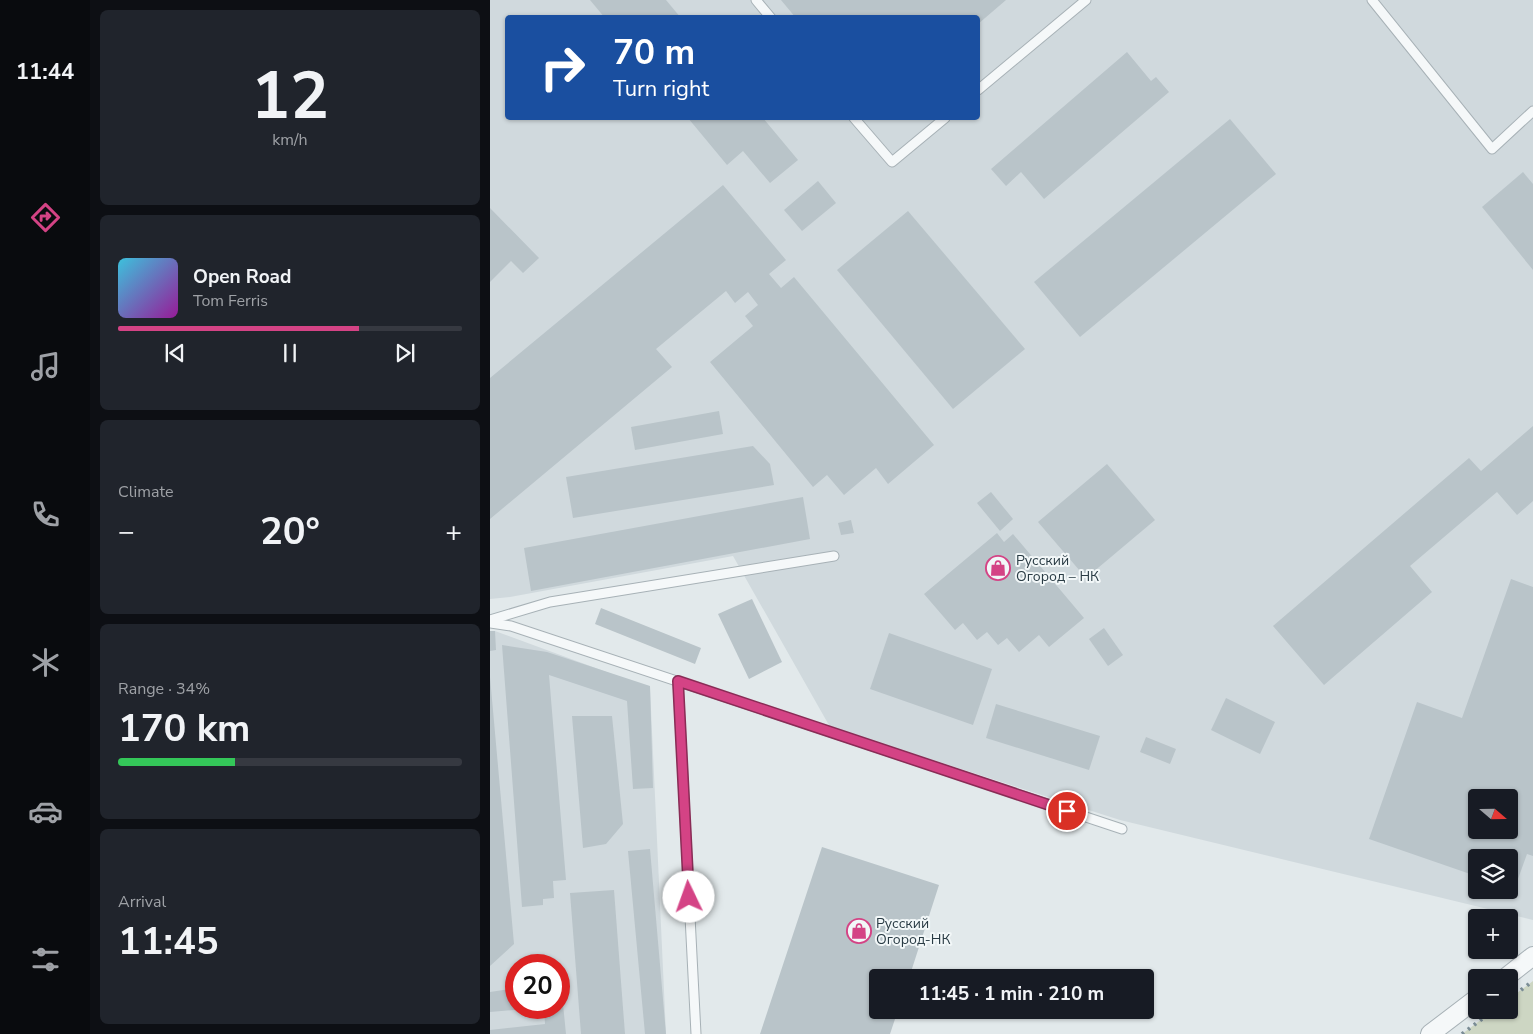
<!DOCTYPE html>
<html lang="en">
<head>
<meta charset="utf-8">
<style>
	body { margin:0; font-family:"Nunito Sans",sans-serif; background:#20242c; color:#f1f3f6; height:100vh; display:flex; flex-direction:column; font-size:19px; white-space:nowrap }
	* { box-sizing:border-box; margin:0 }
	p { font-size:16px; color:#9ea1a6 }
	.icon { flex:none; width:28px; height:28px; fill:none; stroke:currentColor; stroke-width:2; stroke-linecap:round; stroke-linejoin:round }
	.map { position:relative; flex:1; overflow:hidden }
	.details { display:flex; flex-direction:column; gap:10px; padding:10px; background:#0d0f14; width:400px }
	.details>* { flex:none }
	.hud { position:absolute; left:15px; top:15px; width:475px; height:105px; border-radius:5px; box-shadow:0 1px 4px #0004; background:#1a4fa0; color:#fff; overflow:hidden }
	.needle { width:32px; rotate:110deg }
	.buttons { position:absolute; left:978px; top:789px; display:grid; gap:10px }
	.buttons a { display:grid; place-items:center; width:50px; height:50px; border-radius:5px; background:#171b24; box-shadow:0 1px 4px #0004; font-size:25px }
	.speed { position:absolute; left:15px; top:954px; display:flex; gap:10px; font-size:25px; font-weight:700; text-align:center }
	.speed>* { display:grid; place-content:center; width:65px; height:65px; border-radius:50%; background:#171b24; box-shadow:0 1px 4px #0004; line-height:1 }
	.speed .limit { border:8px solid #d22; background:#fff; color:#111 }
	.pin { position:absolute; display:grid; place-items:center; width:42px; height:42px; color:#fff; margin:-21px; border:2px solid #fff; border-radius:50%; box-shadow:0 1px 5px #0007 }
	.me { position:absolute; width:55px; margin:-28px; rotate:357deg; stroke-linejoin:round; filter:drop-shadow(0 0 4px #0008) }
	.turn { display:flex; align-items:center; gap:18px; height:105px; padding:0 25px; font-size:22px }
	.turn .icon { width:65px; height:65px; stroke-width:2.5 }
	.turn b { display:block; font-size:35px; line-height:42px }
	.big { font-size:38px; font-weight:700; line-height:1.1 }
	.details .tile { flex:1; display:flex; flex-direction:column; justify-content:center; gap:8px; min-width:0; padding:0 18px; border-radius:8px; background:#20242c }
	.details .dial { align-items:center; gap:0 }
	.dial b { font-size:65px; line-height:1 }
	.song { display:flex; align-items:center; gap:15px }
	.cover { width:60px; height:60px; border-radius:8px; background:linear-gradient(135deg,hsl(190 70% 55%),hsl(300 70% 35%)) }
	.played { height:5px; border-radius:2px; background:linear-gradient(90deg,#d44385 70%,#363941 70%) }
	.keys { display:flex; justify-content:space-around; direction:ltr }
	.heat { display:flex; justify-content:space-between; align-items:center; font-size:28px; direction:ltr }
	.charge { height:8px; border-radius:4px; background:linear-gradient(90deg,#34c759 34%,#363941 0) }
	.trip { position:absolute; left:379px; top:969px; width:285px; height:50px; border-radius:5px; background:#171b24; box-shadow:0 1px 4px #0004; font-weight:700; line-height:50px; text-align:center }
	main { display:flex; flex:1; min-height:0 }
	.dock { display:flex; flex-direction:column; width:90px; justify-content:space-around; align-items:center; background:#090b0e; color:#9ea1a6 }
	.dock .icon { width:35px; height:35px }
	.dock .selected { color:#d44385 }
	.dock b { font-size:22px; color:#f1f3f6 }
	.map>svg:first-child { display:block }
	.built { fill:#d0d9dd; fill-rule:evenodd }
	.green { fill:#cdd6c3 }
	.building { fill:#b9c4c9; fill-rule:evenodd }
	.lines { fill:none; stroke-linecap:round; stroke-linejoin:round }
	.lane-casing { stroke:#a7b1b6; stroke-width:11 }
	.street-casing { stroke:#a7b1b6; stroke-width:20 }
	.lane { stroke:#f5f8f9; stroke-width:9 }
	.street { stroke:#f5f8f9; stroke-width:18 }
	.rail { stroke:#7b8d96; stroke-width:4; stroke-dasharray:2.5 5; stroke-linecap:butt }
	.route-casing { stroke:#8a2c56; stroke-width:12 }
	.route { stroke:#d44385; stroke-width:9 }
	.labels { text-anchor:middle; dominant-baseline:central; stroke-width:4; stroke-linejoin:round; paint-order:stroke }
	.poi-label { font-size:14px; fill:#293b44; stroke:#f2f7f8; text-anchor:start }
</style>
</head>
<body>
<main>
<nav class="dock">
<b>11:44</b>
<svg class="icon selected" aria-label="directions" viewBox="0 0 24 24"><path d="M12 3l9 9-9 9-9-9zM9 14v-3h6M13 9l2 2-2 2"/></svg>
<svg class="icon" aria-label="music" viewBox="0 0 24 24"><path d="M9 18V5l10-2v13"/><circle cx="6" cy="18" r="3"/><circle cx="16" cy="16" r="3"/></svg>
<svg class="icon" aria-label="phone" viewBox="0 0 24 24"><path d="M5 4h4l2 5-3 2q2 4 5 5l2-3 5 2v4C11 20 4 13 5 4z"/></svg>
<svg class="icon" aria-label="climate" viewBox="0 0 24 24"><path d="M12 3v18M4 7l16 10M4 17L20 7"/></svg>
<svg class="icon" aria-label="car" viewBox="0 0 24 24"><path d="M5 17H2v-5l4-1 3-4h7l3 4 3 1v5h-3M9 17h6M6 11h13"/><circle cx="7" cy="17" r="2"/><circle cx="17" cy="17" r="2"/></svg>
<svg class="icon" aria-label="filters" viewBox="0 0 24 24"><path d="M4 7h16M4 17h16"/><circle cx="9" cy="7" r="2"/><circle cx="15" cy="17" r="2"/></svg>
</nav>
<section class="details">
<div class="tile dial"><b>12</b><p>km/h</p></div>
<div class="tile">
<div class="song"><i class="cover"></i><div><b>Open Road</b><p>Tom Ferris</p></div></div>
<div class="played"></div>
<div class="keys"><svg class="icon" aria-label="previous" viewBox="0 0 24 24"><path d="M18 5L8 12l10 7zM5 5v14"/></svg><svg class="icon" aria-label="pause" viewBox="0 0 24 24"><path d="M8 5v14M16 5v14"/></svg><svg class="icon" aria-label="next" viewBox="0 0 24 24"><path d="M6 5l10 7-10 7zM19 5v14"/></svg></div>
</div>
<div class="tile"><p>Climate</p>
<div class="heat"><a>−</a><b class="big">20°</b><a>+</a></div>
</div>
<div class="tile"><p>Range · 34%</p><b class="big">170 km</b><div class="charge"></div></div>
<div class="tile"><p>Arrival</p><b class="big">11:45</b></div>
</section>
<div class="map">
<svg width="1043" height="1034" viewBox="0 0 1043 1034">
	<rect width="100%" height="100%" fill="#e2e9eb"/>
	<g class="built">
		<path d="M0 0H1043V920L630 820 340 727 243 556 20 597 0 599ZM18 18H488V118H18ZM986 798H1019V830H986ZM986 858H1019V890H986Z"/>
		<path d="M0 631H5L160 688 176 1034H0ZM26 965H69V1008H26Z"/>
	</g>
	<path class="green" d="M1043 981V1034H972L1004 1010H1019V999Z"/>
	<g class="building">
		<path d="M100 0H176L191 18H115Z"/>
		<path d="M291 0H516L488 24V18H306Z"/>
		<path d="M637 52 661 81 666 77 679 92 554 199 531 172 516 186 501 169Z"/>
		<path d="M198 118H273L308 160 280 183 253 151 237 165Z"/>
		<path d="M740 119 786 174 590 337 544 282Z"/>
		<path d="M1033 172 1043 184V270L992 207Z"/>
		<path d="M328 181 346 203 312 231 294 210Z"/>
		<path d="M233 185 296 260 279 274 291 288 304 277 444 445 398 484 386 468 354 495 337 475 323 487 220 362 263 326 255 316 268 305 258 292 245 303 236 291 166 349 182 367 0 519V378Z"/>
		<path d="M0 208 49 258 33 273 21 261 0 282Z"/>
		<path d="M418 211 535 349 463 409 347 270Z"/>
		<path d="M229 411 233 434 145 450 141 427Z"/>
		<path d="M1043 426V501L1027 515 1007 492 920 566 942 592 834 685 783 626 979 458 991 471Z"/>
		<path d="M263 446 280 464 284 485 83 518 76 477Z"/>
		<path d="M617 464 665 520 596 578 548 522Z"/>
		<path d="M501 492 523 519 510 531 487 503Z"/>
		<path d="M313 497 320 539 41 591 34 548Z"/>
		<path d="M361 520 364 533 351 535 348 523Z"/>
		<path d="M507 533 514 542 523 534 594 618 559 647 549 635 529 652 517 638 508 645 497 632 487 640 473 623 465 630 434 594Z"/>
		<path d="M1021 579 1043 587V856L1037 854 1024 890 1019 888V858H986V876L879 839 927 702 972 718ZM986 798H1019V830H986Z"/>
		<path d="M262 599 292 662 259 679 228 614Z"/>
		<path d="M111 608 211 648 205 664 105 624Z"/>
		<path d="M614 628 633 655 618 666 599 639Z"/>
		<path d="M0 631H5L6 650 0 651Z"/>
		<path d="M399 633 502 669 483 725 380 689Z"/>
		<path d="M12 645 57 652 160 686 163 788 143 789 137 701 59 675 76 880 63 881 64 898 53 899V905L32 907Z"/>
		<path d="M0 677 24 944 0 966Z"/>
		<path d="M736 698 785 722 770 754 721 730Z"/>
		<path d="M506 704 610 736 599 770 496 738Z"/>
		<path d="M82 716H122L133 824 116 844 93 848Z"/>
		<path d="M656 737 686 749 680 764 650 752Z"/>
		<path d="M332 847 449 885 419 978H388V1010H408L400 1034H270Z"/>
		<path d="M160 849 176 1034H155L138 851Z"/>
		<path d="M124 890 135 1034H91L80 893Z"/>
		<path d="M69 984H71L76 1034H0V1030L55 1024 54 1008H69Z"/>
		<path d="M26 988V1008L35 1009 0 1012V992Z"/>
	</g>
	<g class="lines">
		<defs>
			<g id="lane">
				<path d="M266 0 281 18"/>
				<path d="M882 0 1002 149 1043 111"/>
				<path d="M488 90 596 0"/>
				<path d="M364 118 402 162 455 118"/>
				<path d="M0 620 60 602 344 556"/>
				<path d="M0 623 21 626 632 829"/>
				<path d="M188 681 206 1034"/>
			</g>
			<g id="street">
				<path d="M1015 978 1043 956"/>
				<path d="M940 1034 986 999"/>
			</g>
		</defs>
		<use href="#lane" class="lane-casing"/>
		<use href="#street" class="street-casing"/>
		<use href="#lane" class="lane"/>
		<use href="#street" class="street"/>
		<g class="rail">
			<path d="M1019 999 1043 981"/>
			<path d="M972 1034 1004 1010"/>
		</g>
	</g>
	<g class="lines">
		<defs>
			<path id="route" d="M199 897 188 681 577 811"/>
		</defs>
		<use href="#route" class="route-casing"/>
		<use href="#route" class="route"/>
	</g>
	<defs>
		<symbol id="shop-ring" viewBox="-11 -11 22 22"><circle r="9.5" fill="#f2f7f8" stroke="#d44385" stroke-width="1.5"/><path d="M-5-2.5h2.3a2.7 3.5 0 0 1 5.4 0H5L5.5 6h-11ZM-1.5-2.5h3a1.5 2.3 0 0 0-3 0Z" fill="#d44385"/></symbol>
	</defs>
	<g fill-rule="evenodd">
		<use href="#shop-ring" x="494" y="554" width="28" height="28"/>
		<use href="#shop-ring" x="355" y="917" width="28" height="28"/>
	</g>
	<g class="labels">
		<g class="poi-label">
			<text x="526" y="560">Русский<tspan x="526" dy="16">Огород – НК</tspan></text>
			<text x="386" y="923">Русский<tspan x="386" dy="16">Огород-НК</tspan></text>
		</g>
	</g>
</svg>
<div class="buttons">
<a><svg class="needle" viewBox="-14 -14 28 28"><path d="M0-13l5 13h-10z" fill="#e53935"/><path d="M0 13l5-13h-10z" fill="#9ea1a6"/></svg></a>
<a><svg class="icon" aria-label="layers" viewBox="0 0 24 24"><path d="M12 4l9 5-9 5-9-5zM3 14l9 5 9-5"/></svg></a>
<a>+</a>
<a>−</a>
</div>
<div class="speed"><div class="limit">20</div></div>
<div class="pin" style="left:577px;top:811px;background:#d93025"><svg class="icon" aria-label="arrive" viewBox="0 0 24 24"><path d="M6 21V4h12l-3 4 3 4H6"/></svg></div>
<svg class="me" style="left:199px;top:897px" viewBox="-20 -20 40 40"><circle r="19" fill="#fff"/><path d="M0-13L10 11 0 6-10 11z" fill="#d44385"/></svg>
<div class="trip">11:45 · 1 min · 210 m</div>
<div class="hud">
<div class="turn"><svg class="icon" aria-label="right" viewBox="0 0 24 24"><path d="M7 20v-9h11M14 6l5 5-5 5"/></svg><div><b>70 m</b>Turn right</div></div>
</div>
</div>
</main>
</body>
</html>
